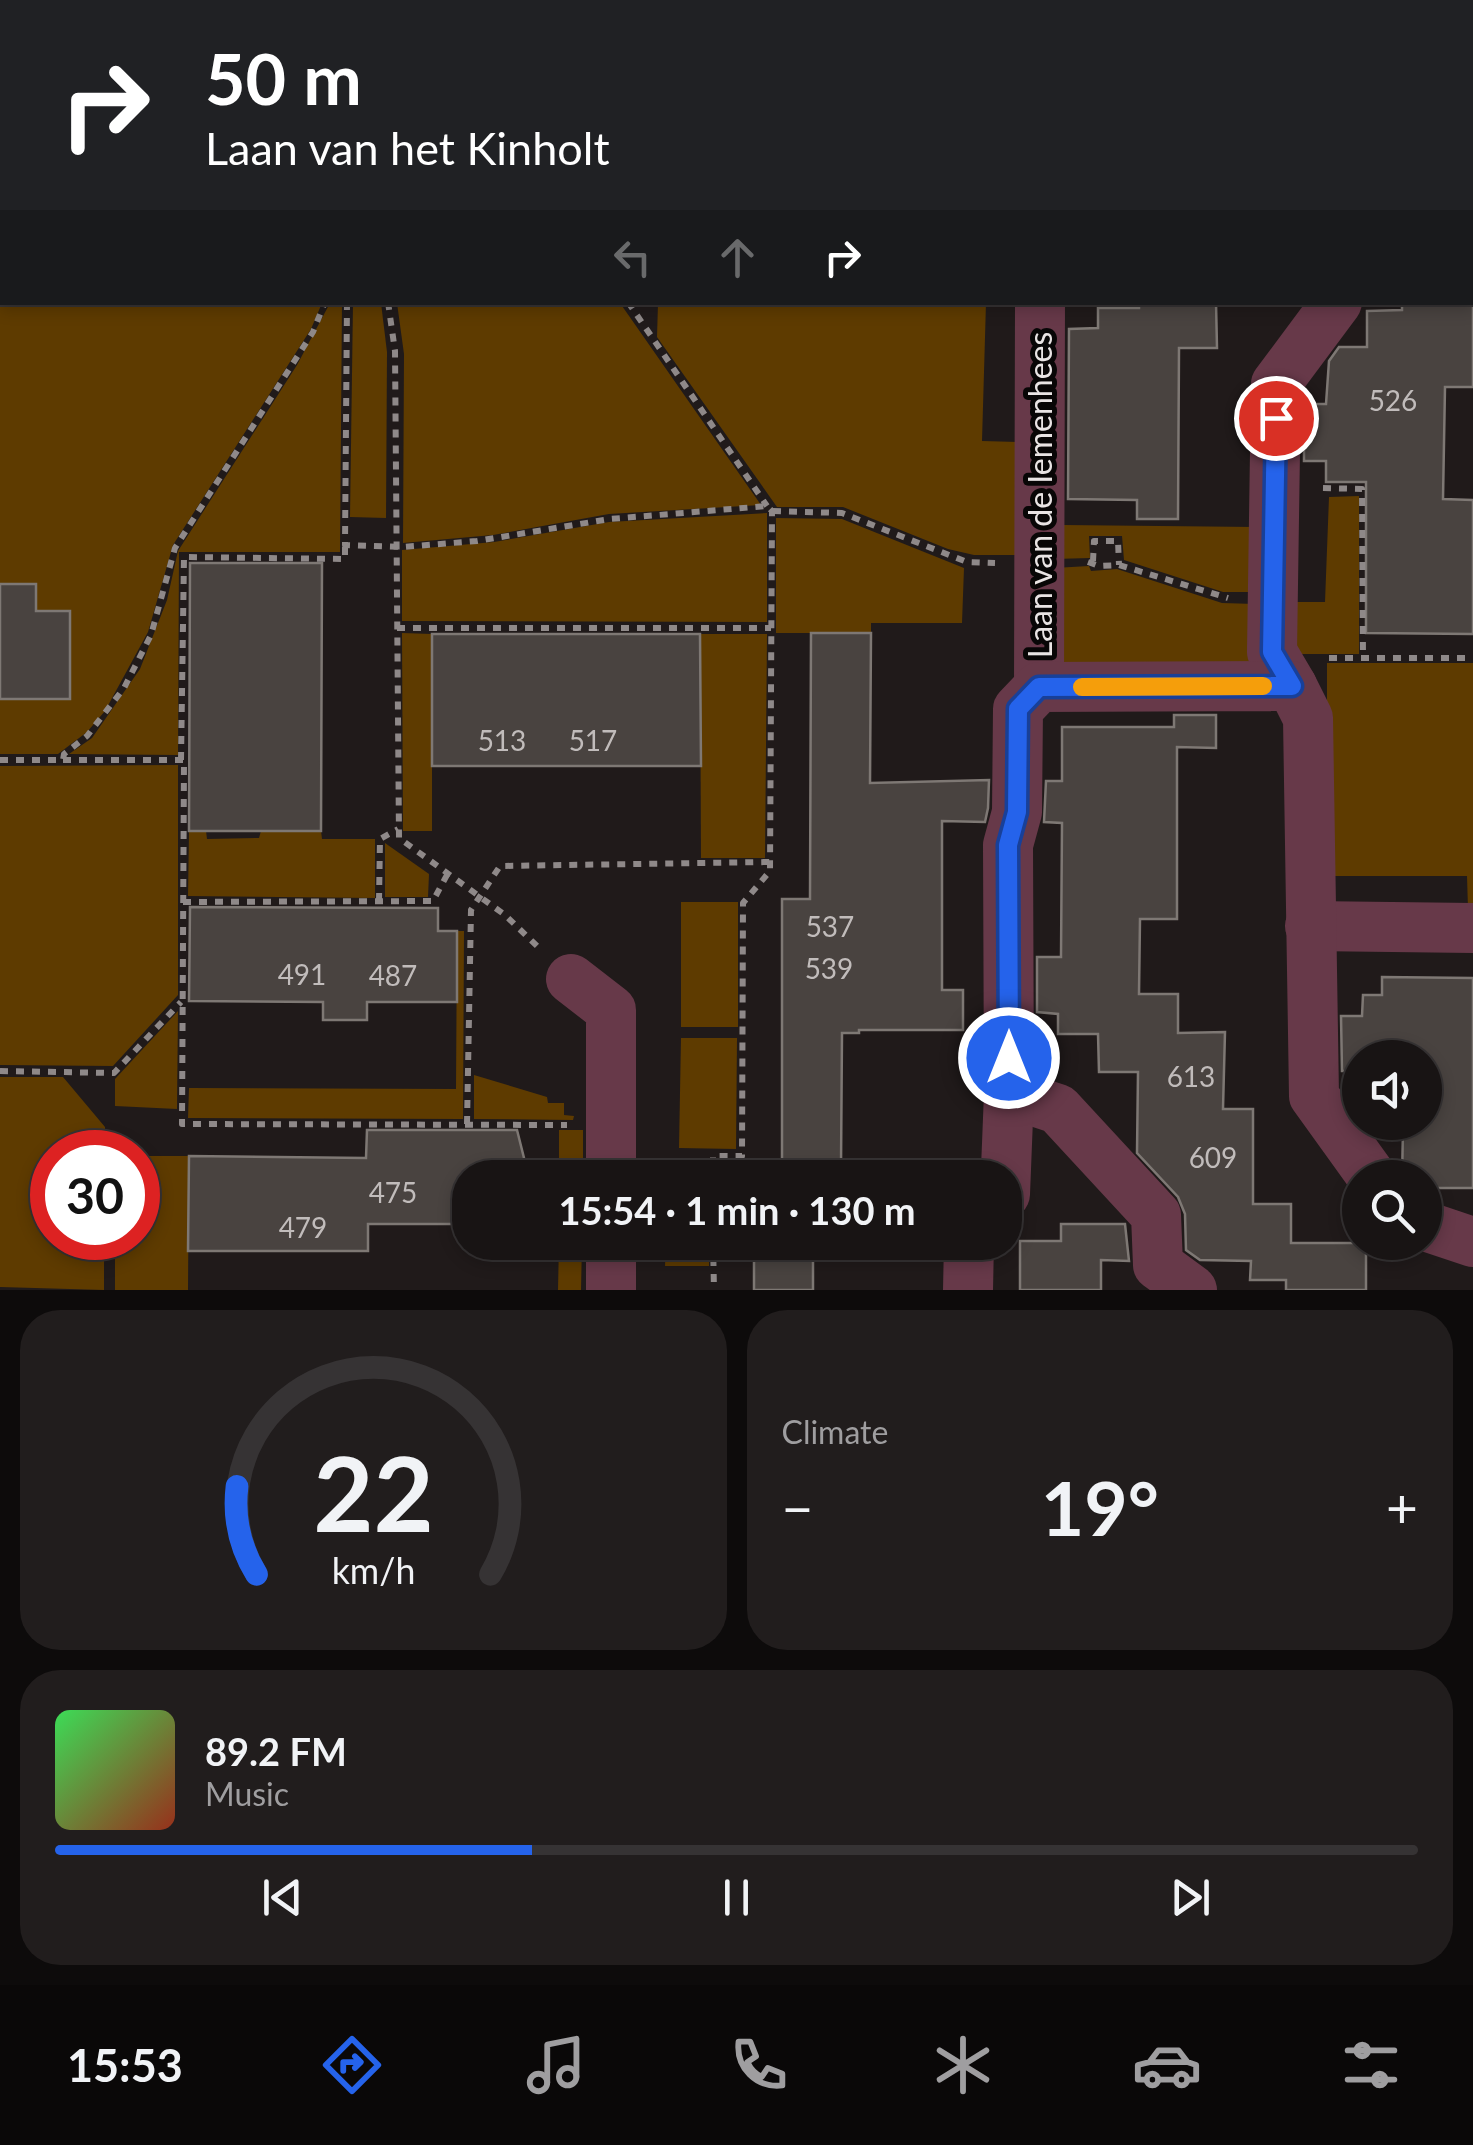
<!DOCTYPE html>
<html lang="en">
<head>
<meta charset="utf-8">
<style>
	body { margin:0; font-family:Lato,sans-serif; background:#211d1d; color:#f1f3f6; height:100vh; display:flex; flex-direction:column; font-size:38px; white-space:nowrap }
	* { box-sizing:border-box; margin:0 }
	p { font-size:32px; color:#9f9ea0 }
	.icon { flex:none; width:55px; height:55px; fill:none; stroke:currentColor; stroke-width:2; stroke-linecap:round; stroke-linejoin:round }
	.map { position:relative; height:1290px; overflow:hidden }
	.details { display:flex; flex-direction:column; gap:20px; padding:20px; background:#0d0b0b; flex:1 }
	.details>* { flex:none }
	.guide { position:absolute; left:0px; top:0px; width:1475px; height:305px; box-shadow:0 5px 15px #0003,0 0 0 2px #363334; background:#202124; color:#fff; overflow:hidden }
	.controls { position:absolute; left:1342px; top:1040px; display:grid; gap:20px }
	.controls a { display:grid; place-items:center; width:100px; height:100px; border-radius:50%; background:#181414; box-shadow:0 5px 15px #0003,0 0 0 2px #363334; font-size:50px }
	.speed { position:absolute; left:30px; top:1130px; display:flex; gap:20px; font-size:50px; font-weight:700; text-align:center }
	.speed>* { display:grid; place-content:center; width:130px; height:130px; border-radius:50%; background:#181414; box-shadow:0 5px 15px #0003,0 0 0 2px #363334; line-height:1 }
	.speed .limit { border:15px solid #d22; background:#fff; color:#111 }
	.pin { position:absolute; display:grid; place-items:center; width:85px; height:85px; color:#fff; margin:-42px; border:5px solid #fff; border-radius:50%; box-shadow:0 2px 10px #0007 }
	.me { position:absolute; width:110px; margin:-55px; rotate:0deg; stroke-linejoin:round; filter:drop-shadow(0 0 8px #0008) }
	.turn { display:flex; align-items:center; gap:35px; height:210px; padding:0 40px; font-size:45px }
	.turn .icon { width:130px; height:130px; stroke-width:2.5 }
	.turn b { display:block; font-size:70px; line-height:85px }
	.lanes { display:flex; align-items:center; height:95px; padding:0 40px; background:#0003; justify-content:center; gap:50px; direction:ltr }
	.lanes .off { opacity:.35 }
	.big { font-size:75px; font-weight:700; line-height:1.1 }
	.details .tile { flex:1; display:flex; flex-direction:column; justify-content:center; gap:15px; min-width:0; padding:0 35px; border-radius:40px; background:#211d1d }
	.details .dial { align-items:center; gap:0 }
	.dial svg { height:260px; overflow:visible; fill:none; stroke:#363334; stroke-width:7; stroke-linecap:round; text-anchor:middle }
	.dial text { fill:#f1f3f6; stroke:none }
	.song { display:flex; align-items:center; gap:30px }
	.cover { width:120px; height:120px; border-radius:15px; background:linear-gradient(135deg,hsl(130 70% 55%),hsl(10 70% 35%)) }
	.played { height:10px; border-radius:5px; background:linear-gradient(90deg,#2563eb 35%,#363334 35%) }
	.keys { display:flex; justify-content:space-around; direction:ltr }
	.heat { display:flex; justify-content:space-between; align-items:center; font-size:55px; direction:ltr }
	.details .tiles { flex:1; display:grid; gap:20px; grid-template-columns:1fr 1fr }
	.tile:last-child { grid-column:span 2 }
	.trip { position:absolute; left:452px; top:1160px; width:570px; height:100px; border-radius:40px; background:#181414; box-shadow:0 5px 15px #0003,0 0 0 2px #363334; font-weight:700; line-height:100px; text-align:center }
	.tabs { display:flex; height:160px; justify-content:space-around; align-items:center; background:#0a0808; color:#9f9ea0 }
	.tabs .icon { width:70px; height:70px }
	.tabs .current { color:#2563eb }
	.tabs b { font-size:45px; color:#f1f3f6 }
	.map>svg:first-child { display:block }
	.green { fill:#5e3b00 }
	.building { fill:#494340; stroke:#7e7874; stroke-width:2.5 }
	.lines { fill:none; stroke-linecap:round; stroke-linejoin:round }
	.path { stroke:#8f8989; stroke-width:6; stroke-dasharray:8 8; stroke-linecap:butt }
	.street { stroke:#673949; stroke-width:50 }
	.route-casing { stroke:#184099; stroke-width:25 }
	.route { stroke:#2563eb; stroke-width:18 }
	.slow { stroke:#f59e0b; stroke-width:18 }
	.labels { text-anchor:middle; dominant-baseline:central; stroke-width:10; stroke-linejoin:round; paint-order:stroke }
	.number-label { font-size:28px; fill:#c1bcbb }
	.street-label { font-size:32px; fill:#e9e4e4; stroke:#080606 }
</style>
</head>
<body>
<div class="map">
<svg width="1473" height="1290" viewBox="0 0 1473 1290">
	<rect width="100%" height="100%" fill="#201a1a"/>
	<g class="green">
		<path d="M0 145 2 302 322 303 311 329 173 545 148 632 105 711 87 732 58 754H0V699L70 698V611H36L0 584Z"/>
		<path d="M330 303H342L340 552H179L178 755 69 754 92 738 140 669 167 600 178 551 297 365Z"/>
		<path d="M353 303H381L387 352 386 518 350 517Z"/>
		<path d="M397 303H620L761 505 609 514 493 535 403 543 404 354Z"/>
		<path d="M658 303H986L982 441 1018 442V555H974L948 549 843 507H777L657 337Z"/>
		<path d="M1359 496V654H1296L1289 602H1325L1329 497Z"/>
		<path d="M767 513V622L402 621V550L494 542 609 522Z"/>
		<path d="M776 518 842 519 964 568 962 623H871V633H776Z"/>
		<path d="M1063 525 1256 527 1255 592H1223L1124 560 1122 536H1089L1090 558 1054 559Z"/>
		<path d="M1089 566 1091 571 1117 569 1222 603 1255 604V674H1054V568Z"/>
		<path d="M402 633 432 634V831H403Z"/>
		<path d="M700 634H767L765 858H701Z"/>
		<path d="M1327 663H1473V910L1468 909 1467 876H1327Z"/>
		<path d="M178 765V995L113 1066 0 1065V766Z"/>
		<path d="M189 831H206L207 839 259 838 261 831H321L322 839H375V898L188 896Z"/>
		<path d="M385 843 429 874 428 897H385Z"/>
		<rect x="681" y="902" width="57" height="125"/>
		<path d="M457 931H464L463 1119 188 1118 189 1088 456 1089Z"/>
		<path d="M178 1011 177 1109 115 1106V1079Z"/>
		<path d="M681 1038H737L736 1149 679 1148Z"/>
		<path d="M474 1075 547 1097 548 1103H564V1115L574 1116 573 1120 474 1119Z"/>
		<path d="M0 1077H63L105 1127V1152H52V1238H104V1290L0 1287Z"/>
		<rect x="559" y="1130" width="24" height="47"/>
		<path d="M138 1156H189L188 1290H115V1238H138Z"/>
		<rect x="666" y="1160" width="42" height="17"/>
		<path d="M559 1243H582L581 1290H558Z"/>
		<path d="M666 1243H709V1266H665Z"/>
	</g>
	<g class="building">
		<path d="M1216 302 1217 348H1179L1178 519H1137V500L1068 499 1069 329 1098 328V308H1139V303Z"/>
		<path d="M1402 302H1473V387H1445L1443 499 1473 500V634L1366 633V482H1326V461H1304V404H1326L1329 361 1339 347H1367V311L1402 310Z"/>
		<path d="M190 563H322L321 831H189Z"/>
		<path d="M0 584H36V611H70V699H0Z"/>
		<path d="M811 633H871L870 783 989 780 988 808 985 822 942 821V990H963V1030H859V1033H842L841 1167H814V1178H754V1165H782V899H810Z"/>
		<path d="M432 634H700L701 766H432Z"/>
		<path d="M1174 715H1216V748L1177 747V919H1140L1139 994H1178V1033L1225 1032 1223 1109H1253V1204H1291V1243H1366V1290H1286V1280H1250L1251 1261 1200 1260 1186 1250 1185 1214 1178 1197 1137 1153 1138 1072H1099L1098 1034H1058V1014L1037 1012V957H1061L1062 823 1044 822 1046 781H1062V727H1174Z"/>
		<path d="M190 907 438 908V931H457V1002H367V1020H323V1002L189 1001Z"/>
		<path d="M1382 977 1473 978V1188H1425V1178H1402L1403 1129H1373L1368 1122H1425V1058H1360V1071H1342L1341 1016H1362L1363 995H1382Z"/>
		<path d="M367 1130H517L529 1178H470V1224H368V1251H188L189 1156 366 1158Z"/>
		<path d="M1061 1224H1125L1129 1261 1101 1260V1290H1020V1241H1061Z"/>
		<rect x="754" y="1242" width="59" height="48"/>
	</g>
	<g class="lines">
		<g class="path">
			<path d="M132 0 134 2"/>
			<path d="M562 0 563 2"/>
			<path d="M395 2V0"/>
			<path d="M423 2 425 0"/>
			<path d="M0 139H2"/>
			<path d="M347 302 345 545 403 547 477 541 610 519 767 506 772 511 770 871 743 903 742 1156H713V1178"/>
			<path d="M388 302 395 351 399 838 505 915 538 947"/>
			<path d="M628 302 767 506"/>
			<path d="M1323 488 1362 489 1363 658"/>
			<path d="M773 511 842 513 967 562 995 563"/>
			<path d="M1093 561 1094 541H1118L1119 565"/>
			<path d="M1088 562 1099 566 1119 565 1228 598"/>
			<path d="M397 628H771"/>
			<path d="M1329 658H1473"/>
			<path d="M0 760H63L64 754 87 736 124 688 151 635 175 548 313 332 325 302"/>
			<path d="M63 760H184L182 1124 567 1125"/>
			<path d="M181 760 184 557 345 559V545"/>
			<path d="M379 901 380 839 398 829"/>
			<path d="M183 902 433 901 448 873"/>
			<path d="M0 1071 114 1073 181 1002"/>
			<path d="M467 1124 471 910 500 866 770 862"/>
			<path d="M713 1242 714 1290"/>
		</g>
		<g class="street">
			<path d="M1007 2V0"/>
			<path d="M1235 2V0"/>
			<path d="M1472 252H1473"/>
			<path d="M1292 686 1272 652 1276 384 1337 302"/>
			<path d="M1039 687 1040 302"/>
			<path d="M1310 926 1473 928"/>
			<path d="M571 979 611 1010V1178"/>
			<path d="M1009 1093 1058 1109 1156 1215 1158 1265 1192 1290"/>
			<path d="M1005 1194 1009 1093 1008 845 1017 812 1018 709 1039 687 1292 686 1308 718 1314 1096 1373 1178"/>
			<path d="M1425 1226 1473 1242"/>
			<path d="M611 1290V1242"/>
			<path d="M968 1290 969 1242"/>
		</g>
	</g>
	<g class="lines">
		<defs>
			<path id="route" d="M1009 1058 1008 845 1017 812 1018 709 1039 687 1292 686 1272 652 1276 418"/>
		</defs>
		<use href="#route" class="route-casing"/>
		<use href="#route" class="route"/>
		<path class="slow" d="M1082 687 1263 686"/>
	</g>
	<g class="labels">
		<g class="number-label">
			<text x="1393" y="400">526</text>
			<text x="502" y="740">513</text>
			<text x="593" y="740">517</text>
			<text x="830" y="926">537</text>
			<text x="829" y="968">539</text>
			<text x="302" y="974">491</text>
			<text x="393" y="975">487</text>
			<text x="1191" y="1076">613</text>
			<text x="1213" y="1157">609</text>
			<text x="393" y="1192">475</text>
			<text x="303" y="1227">479</text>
		</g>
		<g class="street-label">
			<text transform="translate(1039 495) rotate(-90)">Laan van de Iemenhees</text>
		</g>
	</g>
</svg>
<div class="controls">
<a><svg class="icon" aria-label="sound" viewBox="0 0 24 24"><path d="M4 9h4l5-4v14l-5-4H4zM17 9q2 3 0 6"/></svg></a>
<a><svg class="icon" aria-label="search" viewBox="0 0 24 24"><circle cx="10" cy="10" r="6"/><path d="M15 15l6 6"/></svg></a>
</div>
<div class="speed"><div class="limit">30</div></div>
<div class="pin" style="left:1276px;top:418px;background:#d93025"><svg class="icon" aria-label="arrive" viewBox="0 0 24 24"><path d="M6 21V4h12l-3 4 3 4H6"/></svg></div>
<svg class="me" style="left:1009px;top:1058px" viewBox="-20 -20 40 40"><circle r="17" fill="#2563eb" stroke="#fff" stroke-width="3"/><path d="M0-11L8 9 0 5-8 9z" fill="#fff"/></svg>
<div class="trip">15:54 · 1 min · 130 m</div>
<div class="guide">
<div class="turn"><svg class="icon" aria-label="right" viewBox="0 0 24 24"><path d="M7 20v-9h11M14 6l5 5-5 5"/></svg><div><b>50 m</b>Laan van het Kinholt</div></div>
<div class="lanes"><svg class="icon off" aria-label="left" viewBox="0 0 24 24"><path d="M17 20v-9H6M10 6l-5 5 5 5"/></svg><svg class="icon off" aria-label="ahead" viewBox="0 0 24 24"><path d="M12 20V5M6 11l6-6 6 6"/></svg><svg class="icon" aria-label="right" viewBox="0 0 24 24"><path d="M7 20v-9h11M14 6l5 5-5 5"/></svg></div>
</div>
</div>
<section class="details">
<div class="tiles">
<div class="tile dial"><svg viewBox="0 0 100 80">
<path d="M14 69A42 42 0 1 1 86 69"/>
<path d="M14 69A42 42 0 0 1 8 42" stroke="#2563eb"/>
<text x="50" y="56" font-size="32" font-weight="700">22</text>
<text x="50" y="72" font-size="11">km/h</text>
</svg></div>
<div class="tile"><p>Climate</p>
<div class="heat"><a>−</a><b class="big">19°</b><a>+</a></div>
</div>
<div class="tile">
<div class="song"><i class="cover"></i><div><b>89.2 FM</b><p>Music</p></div></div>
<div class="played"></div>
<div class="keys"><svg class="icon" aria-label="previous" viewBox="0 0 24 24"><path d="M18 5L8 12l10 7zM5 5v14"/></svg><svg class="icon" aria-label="pause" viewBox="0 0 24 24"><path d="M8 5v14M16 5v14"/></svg><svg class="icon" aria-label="next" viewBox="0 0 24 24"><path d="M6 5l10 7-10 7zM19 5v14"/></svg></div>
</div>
</div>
</section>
<nav class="tabs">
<b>15:53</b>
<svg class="icon current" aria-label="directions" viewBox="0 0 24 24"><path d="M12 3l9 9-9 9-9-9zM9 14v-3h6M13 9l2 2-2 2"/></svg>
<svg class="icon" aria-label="music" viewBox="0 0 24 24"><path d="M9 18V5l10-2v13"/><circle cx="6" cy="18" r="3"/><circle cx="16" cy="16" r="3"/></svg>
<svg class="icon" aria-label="phone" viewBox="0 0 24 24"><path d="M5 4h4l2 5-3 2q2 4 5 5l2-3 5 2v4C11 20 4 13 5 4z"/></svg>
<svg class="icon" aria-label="climate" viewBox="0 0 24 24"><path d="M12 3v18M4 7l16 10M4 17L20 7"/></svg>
<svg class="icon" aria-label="car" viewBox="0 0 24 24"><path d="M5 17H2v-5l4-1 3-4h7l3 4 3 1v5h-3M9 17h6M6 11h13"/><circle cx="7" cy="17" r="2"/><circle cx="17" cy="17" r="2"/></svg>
<svg class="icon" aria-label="filters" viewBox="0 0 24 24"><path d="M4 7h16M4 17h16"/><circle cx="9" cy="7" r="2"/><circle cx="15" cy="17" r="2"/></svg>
</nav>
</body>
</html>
